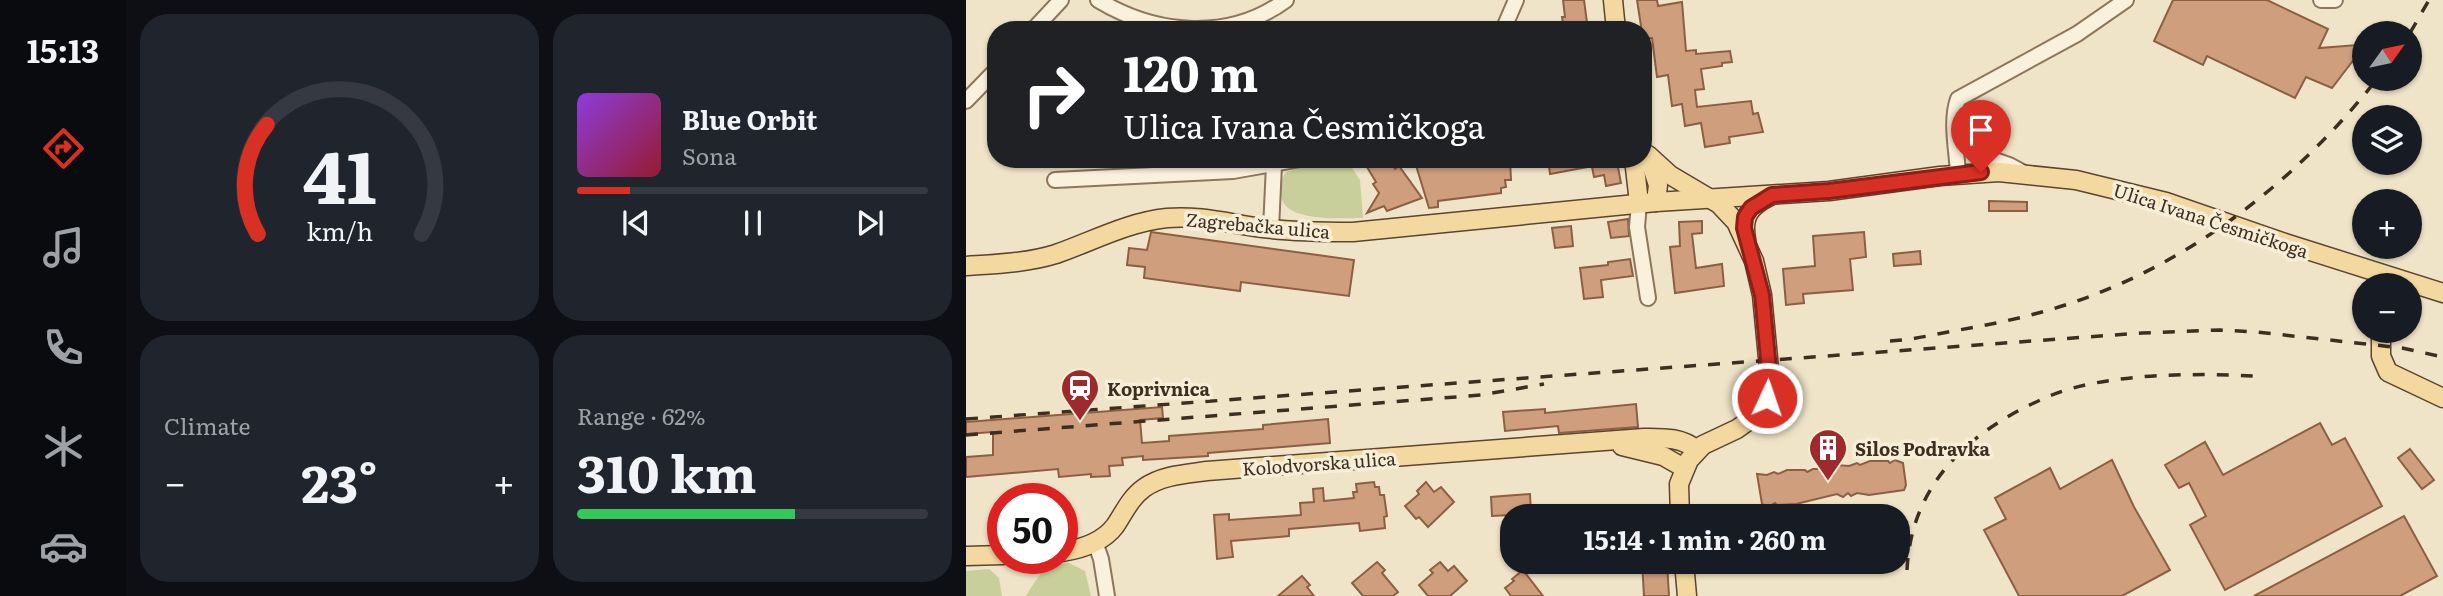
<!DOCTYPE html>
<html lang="en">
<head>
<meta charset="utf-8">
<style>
	body { margin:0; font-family:Literata,serif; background:#20242c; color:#f1f3f6; height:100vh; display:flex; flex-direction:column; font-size:26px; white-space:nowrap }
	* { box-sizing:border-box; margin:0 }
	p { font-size:23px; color:#9ea1a6 }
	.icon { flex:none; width:38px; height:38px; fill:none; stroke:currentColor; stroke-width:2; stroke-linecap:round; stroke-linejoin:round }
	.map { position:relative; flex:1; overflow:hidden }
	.side { display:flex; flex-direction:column; gap:14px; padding:14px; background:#0d0f14; width:840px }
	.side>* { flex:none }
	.guide { position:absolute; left:21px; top:21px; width:665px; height:147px; border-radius:28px; box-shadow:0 2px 5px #0004; background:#202124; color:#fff; overflow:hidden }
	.needle { width:46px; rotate:57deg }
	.tools { position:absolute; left:1386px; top:21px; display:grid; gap:14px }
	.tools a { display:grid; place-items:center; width:70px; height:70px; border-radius:50%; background:#171b24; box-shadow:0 2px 5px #0004; font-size:35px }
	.speed { position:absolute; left:21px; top:483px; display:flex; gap:14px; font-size:35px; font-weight:700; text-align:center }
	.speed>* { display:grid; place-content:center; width:91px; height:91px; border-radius:50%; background:#171b24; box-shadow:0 2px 5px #0004; line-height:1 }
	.speed .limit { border:10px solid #d22; background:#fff; color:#111 }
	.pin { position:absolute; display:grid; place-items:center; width:60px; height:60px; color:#fff; margin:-72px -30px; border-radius:50% 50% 50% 0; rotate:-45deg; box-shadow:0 0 7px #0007 }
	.pin .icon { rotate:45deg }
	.me { position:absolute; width:77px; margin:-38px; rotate:3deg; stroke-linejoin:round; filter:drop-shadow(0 0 5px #0008) }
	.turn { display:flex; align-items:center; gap:24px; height:147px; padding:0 21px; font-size:32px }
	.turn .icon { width:91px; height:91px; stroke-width:2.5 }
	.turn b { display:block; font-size:49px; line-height:60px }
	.big { font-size:52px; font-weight:700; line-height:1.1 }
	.side .card { flex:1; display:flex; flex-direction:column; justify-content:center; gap:10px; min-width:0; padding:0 24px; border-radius:28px; background:#20242c }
	.side .dial { align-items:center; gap:0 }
	.dial svg { height:182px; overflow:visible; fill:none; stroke:#363941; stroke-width:7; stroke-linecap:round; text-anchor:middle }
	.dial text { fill:#f1f3f6; stroke:none }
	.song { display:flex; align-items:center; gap:21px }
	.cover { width:84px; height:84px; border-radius:10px; background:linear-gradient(135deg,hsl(270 70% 55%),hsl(350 70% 35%)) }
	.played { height:7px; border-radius:4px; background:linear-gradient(90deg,#d93025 15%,#363941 15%) }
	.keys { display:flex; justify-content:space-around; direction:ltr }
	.heat { display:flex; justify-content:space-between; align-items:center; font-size:38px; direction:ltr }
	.charge { height:10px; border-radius:5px; background:linear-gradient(90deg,#34c759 62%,#363941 0) }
	.side .tiles { flex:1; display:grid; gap:14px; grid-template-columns:repeat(2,1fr) }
	.trip { position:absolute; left:534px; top:504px; width:410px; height:70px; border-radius:28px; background:#171b24; box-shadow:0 2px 5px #0004; font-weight:700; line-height:70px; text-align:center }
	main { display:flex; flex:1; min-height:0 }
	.tabs { display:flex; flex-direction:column; width:126px; justify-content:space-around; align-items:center; background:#090b0e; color:#9ea1a6 }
	.tabs .icon { width:49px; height:49px }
	.tabs .current { color:#d93025 }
	.tabs b { font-size:32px; color:#f1f3f6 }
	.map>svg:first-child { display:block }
	.green { fill:#c9cf9b }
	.building { fill:#cf9f7d; stroke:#8d5f41; stroke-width:2 }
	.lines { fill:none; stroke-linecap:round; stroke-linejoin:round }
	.minor-casing { stroke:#8d765c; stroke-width:18 }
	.major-casing { stroke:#5b4430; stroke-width:21 }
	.minor { stroke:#faf1dc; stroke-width:14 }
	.major { stroke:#f3d9a0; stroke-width:18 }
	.rail { stroke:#3d2e20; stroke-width:3.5; stroke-dasharray:12 12; stroke-linecap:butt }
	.route-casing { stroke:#8d1f18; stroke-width:18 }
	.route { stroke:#d93025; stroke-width:12 }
	.labels { text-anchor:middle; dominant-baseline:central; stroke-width:7; stroke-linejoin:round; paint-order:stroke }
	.street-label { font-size:18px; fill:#3d2e20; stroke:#f7eed8 }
	.poi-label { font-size:18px; font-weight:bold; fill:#3d2e20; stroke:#f7eed8; text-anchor:start }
</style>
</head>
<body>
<main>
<nav class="tabs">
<b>15:13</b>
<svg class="icon current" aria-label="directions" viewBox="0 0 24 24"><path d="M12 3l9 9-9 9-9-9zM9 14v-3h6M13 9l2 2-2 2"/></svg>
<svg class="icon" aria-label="music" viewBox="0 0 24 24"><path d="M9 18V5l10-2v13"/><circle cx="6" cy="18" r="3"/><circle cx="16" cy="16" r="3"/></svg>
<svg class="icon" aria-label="phone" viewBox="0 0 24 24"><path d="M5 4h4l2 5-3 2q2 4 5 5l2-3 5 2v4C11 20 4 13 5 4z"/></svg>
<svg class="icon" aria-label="climate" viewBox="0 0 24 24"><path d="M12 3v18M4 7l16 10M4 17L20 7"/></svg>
<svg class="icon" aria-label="car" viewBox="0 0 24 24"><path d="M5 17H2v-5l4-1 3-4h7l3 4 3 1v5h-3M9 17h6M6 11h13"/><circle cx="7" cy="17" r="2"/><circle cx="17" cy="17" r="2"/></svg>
</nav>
<section class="side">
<div class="tiles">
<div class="card dial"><svg viewBox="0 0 100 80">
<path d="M14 69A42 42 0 1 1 86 69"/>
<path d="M14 69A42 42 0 0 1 18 21" stroke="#d93025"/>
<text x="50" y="56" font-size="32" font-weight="700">41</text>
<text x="50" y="72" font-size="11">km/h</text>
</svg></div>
<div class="card">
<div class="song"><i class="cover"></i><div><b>Blue Orbit</b><p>Sona</p></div></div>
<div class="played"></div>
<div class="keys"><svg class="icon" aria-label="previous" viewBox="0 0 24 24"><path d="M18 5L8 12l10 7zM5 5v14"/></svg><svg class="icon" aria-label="pause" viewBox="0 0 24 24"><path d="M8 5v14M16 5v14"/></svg><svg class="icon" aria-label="next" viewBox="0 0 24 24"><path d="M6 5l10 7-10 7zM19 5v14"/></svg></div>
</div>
<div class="card"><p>Climate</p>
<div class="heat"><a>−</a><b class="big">23°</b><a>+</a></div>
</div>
<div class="card"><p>Range · 62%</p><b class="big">310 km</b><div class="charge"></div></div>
</div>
</section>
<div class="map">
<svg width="1477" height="596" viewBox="0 0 1477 596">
	<rect width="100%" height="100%" fill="#f0e4c8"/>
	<g class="green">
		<path d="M367 159H380L394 180 397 218C376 218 314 223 315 193 315 185 315 179 320 172Z"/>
		<path d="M103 563 119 571 125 596H60C73 575 77 565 103 563Z"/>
		<path d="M23 569 33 578 36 596H0V571Z"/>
	</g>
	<g class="building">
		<path d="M597 0H618L622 30H598L596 17H599Z"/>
		<path d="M671 0H691L692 6 716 2 720 51 730 50V54L764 51 766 62 756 63V66L735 69 738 89 729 90 731 107 785 101 787 114 792 113 797 132 763 137 764 143 739 147 735 123 719 126 716 104 706 106 702 75 691 77 686 38 677 39Z"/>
		<path d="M1207 0H1301L1362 29 1353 48 1391 45 1392 54 1366 88 1340 77 1329 98 1241 56 1237 65 1188 41Z"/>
		<path d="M396 159H424L429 169 433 166 456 198 421 211 418 206 401 213 413 193 407 184 410 182Z"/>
		<path d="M479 159H502V161L544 159 545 180H539L540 187 535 188V193L472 201V207L463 208 449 162Z"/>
		<path d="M582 159H620L622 167 584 174Z"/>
		<path d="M651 162 655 183 640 186 638 175 628 177 626 167Z"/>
		<path d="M1023 201 1061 202V211H1023Z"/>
		<path d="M662 219 663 236 645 238 642 222Z"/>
		<path d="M736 221V233L726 234 730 268 756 264 758 286 709 293 704 247 714 246 713 222Z"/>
		<path d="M605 226 607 246 589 248 586 228Z"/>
		<path d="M185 232 388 260 383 296 275 282 274 291 178 278 179 267 161 265 163 248 181 250Z"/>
		<path d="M898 232 900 257 884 259 887 290 837 294 838 303 820 305 817 269 849 266 847 236Z"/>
		<path d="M954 251 955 264 928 266 927 254Z"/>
		<path d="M664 259 667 276 635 280 637 297 618 299 614 268 642 265V262Z"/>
		<path d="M670 404 672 427 593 433 592 426 539 431 537 412 579 409V413Z"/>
		<path d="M196 407 197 418 174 420 176 443 203 441V436L297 429V425L362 419 364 443 242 453V456L177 460V456L156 458 157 465 143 466 144 476 125 477V474L93 477 92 469 0 477V457L27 455V432L0 434V422Z"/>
		<path d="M1354 423 1366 445 1379 438 1416 506 1259 590 1224 525 1240 516 1223 483 1213 488 1199 465 1239 442 1257 475Z"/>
		<path d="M1444 449 1468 480 1456 489 1432 458Z"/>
		<path d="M929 460 937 463 940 485 938 490 903 495 891 493 885 496 882 493 877 497 871 494 830 504 811 505 809 503 802 507 796 504 791 474 801 475 808 472 812 474 821 470H839L841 472 847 469H867L870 465 883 466 891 463 894 465 904 461H922L924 463Z"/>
		<path d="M1146 460 1168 507 1204 570 1156 596H1053L1018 530 1040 519 1029 498 1084 468 1094 489Z"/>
		<path d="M408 482 409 487H413L414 495H418L421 516 418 517 419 528 394 531 393 523 323 529V536L265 541 267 557 251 559 248 515 263 514V520L335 515 334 503 348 502 347 489 357 488 358 501 388 498 387 492H391L390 484Z"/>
		<path d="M460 482 468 492 475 487 488 502 462 527 453 517 450 519 439 506 453 494 451 491Z"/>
		<path d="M564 494 565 514 526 516 525 497Z"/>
		<path d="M1438 516 1471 576 1434 596H1288Z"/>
		<path d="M411 562 419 570 416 573 432 592 427 596H397L386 583Z"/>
		<path d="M474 562 482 571 488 566 501 581 484 596H462L453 585 467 573 464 570Z"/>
		<path d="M676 562H701L703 596H678Z"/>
		<path d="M557 570 577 596H545L539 588 548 581 546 579Z"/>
		<path d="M336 576 344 585 341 587 348 596H312Z"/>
	</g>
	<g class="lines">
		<defs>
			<g id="minor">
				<path d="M132 0C190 35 263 42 320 0"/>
				<path d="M1355 0H1369"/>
				<path d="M67 30 95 0"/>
				<path d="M537 30 550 0"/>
				<path d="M0 101 30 70"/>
				<path d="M990 126 1012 154 1043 165 1056 172"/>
				<path d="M992 174C991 151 984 121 992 99L1111 34 1160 0"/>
				<path d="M89 180 267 171 335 159"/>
				<path d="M673 203 671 227 682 298"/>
				<path d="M305 229 308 165"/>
				<path d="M129 542 135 559 141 596"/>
			</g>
			<g id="major">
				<path d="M647 0 650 30"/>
				<path d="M682 155 704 175 753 204 770 222 788 261 796 295 800 337 804 380 801 398 785 419 771 429 737 445 723 460 713 484 714 516"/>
				<path d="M683 158 692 185 690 202"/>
				<path d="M668 159 673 203"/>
				<path d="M780 239C776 216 784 206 804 196"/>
				<path d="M0 266C30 264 61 263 90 254 127 241 162 222 201 218 234 215 265 224 297 228 327 232 357 232 387 232L690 202 863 191 974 176 1033 172 1110 180 1200 202 1319 243 1477 293"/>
				<path d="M1415 331V356L1422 372 1477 398"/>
				<path d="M656 446 697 456 718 468"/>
				<path d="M96 552C115 549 137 542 149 526 158 513 164 498 178 488 196 475 220 474 241 471L678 438C698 438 715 437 731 450"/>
				<path d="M0 556 37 555"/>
				<path d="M718 562 721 596"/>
			</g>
		</defs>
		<use href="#minor" class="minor-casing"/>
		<use href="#major" class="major-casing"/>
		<use href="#minor" class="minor"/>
		<use href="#major" class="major"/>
		<g class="rail">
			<path d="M1444 33 1463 0"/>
			<path d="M924 341C945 340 966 335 987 331 1017 326 1047 320 1076 312 1210 275 1326 187 1411 79"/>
			<path d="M0 419 1176 333 1254 330 1291 332 1436 348 1477 357"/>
			<path d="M0 435 515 395 578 384"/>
			<path d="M941 570C945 481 1008 427 1086 395 1142 373 1228 373 1288 376"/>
		</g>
	</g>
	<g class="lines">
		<defs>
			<path id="route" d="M801 398 804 380 796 295 778 228 779 217 785 208 806 195 863 191 1015 172"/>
		</defs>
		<use href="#route" class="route-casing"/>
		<use href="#route" class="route"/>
	</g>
	<defs>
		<symbol id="station-pin" viewBox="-11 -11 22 30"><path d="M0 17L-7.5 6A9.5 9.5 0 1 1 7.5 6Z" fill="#9e2a2b" stroke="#f7eed8"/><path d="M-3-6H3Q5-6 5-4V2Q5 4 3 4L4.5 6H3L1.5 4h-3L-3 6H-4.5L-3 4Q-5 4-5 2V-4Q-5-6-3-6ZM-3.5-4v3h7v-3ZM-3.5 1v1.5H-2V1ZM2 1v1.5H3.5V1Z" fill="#fff"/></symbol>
		<symbol id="building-pin" viewBox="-11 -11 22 30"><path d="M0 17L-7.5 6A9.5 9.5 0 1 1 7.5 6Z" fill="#9e2a2b" stroke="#f7eed8"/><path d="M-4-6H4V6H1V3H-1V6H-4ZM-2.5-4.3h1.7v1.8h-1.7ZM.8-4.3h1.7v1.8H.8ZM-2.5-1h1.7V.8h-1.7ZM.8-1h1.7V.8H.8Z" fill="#fff"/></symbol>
	</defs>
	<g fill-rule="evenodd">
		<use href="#station-pin" x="92" y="366" width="44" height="60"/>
		<use href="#building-pin" x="840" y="426" width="44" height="60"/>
	</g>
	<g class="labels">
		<g class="street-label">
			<text transform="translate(1245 220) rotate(18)">Ulica Ivana Česmičkoga</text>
			<text transform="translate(292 225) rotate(5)">Zagrebačka ulica</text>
			<text transform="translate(353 463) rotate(-4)">Kolodvorska ulica</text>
		</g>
		<g class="poi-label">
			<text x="141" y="388">Koprivnica</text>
			<text x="889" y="448">Silos Podravka</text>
		</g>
	</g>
</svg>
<div class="tools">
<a><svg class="needle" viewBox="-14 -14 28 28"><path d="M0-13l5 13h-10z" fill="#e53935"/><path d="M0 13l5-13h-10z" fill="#9ea1a6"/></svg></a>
<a><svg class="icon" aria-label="layers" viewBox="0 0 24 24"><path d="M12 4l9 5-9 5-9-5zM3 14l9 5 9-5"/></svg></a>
<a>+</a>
<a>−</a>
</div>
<div class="speed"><div class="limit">50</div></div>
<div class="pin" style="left:1015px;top:172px;background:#d93025"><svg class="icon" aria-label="arrive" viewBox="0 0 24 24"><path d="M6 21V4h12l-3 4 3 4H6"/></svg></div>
<svg class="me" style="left:801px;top:398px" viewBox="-20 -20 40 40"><circle r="17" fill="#d93025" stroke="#fff" stroke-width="3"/><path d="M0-11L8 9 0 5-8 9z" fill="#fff"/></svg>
<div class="trip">15:14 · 1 min · 260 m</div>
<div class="guide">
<div class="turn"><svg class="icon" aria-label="right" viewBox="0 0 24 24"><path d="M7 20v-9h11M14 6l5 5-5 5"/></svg><div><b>120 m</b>Ulica Ivana Česmičkoga</div></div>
</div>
</div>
</main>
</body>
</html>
